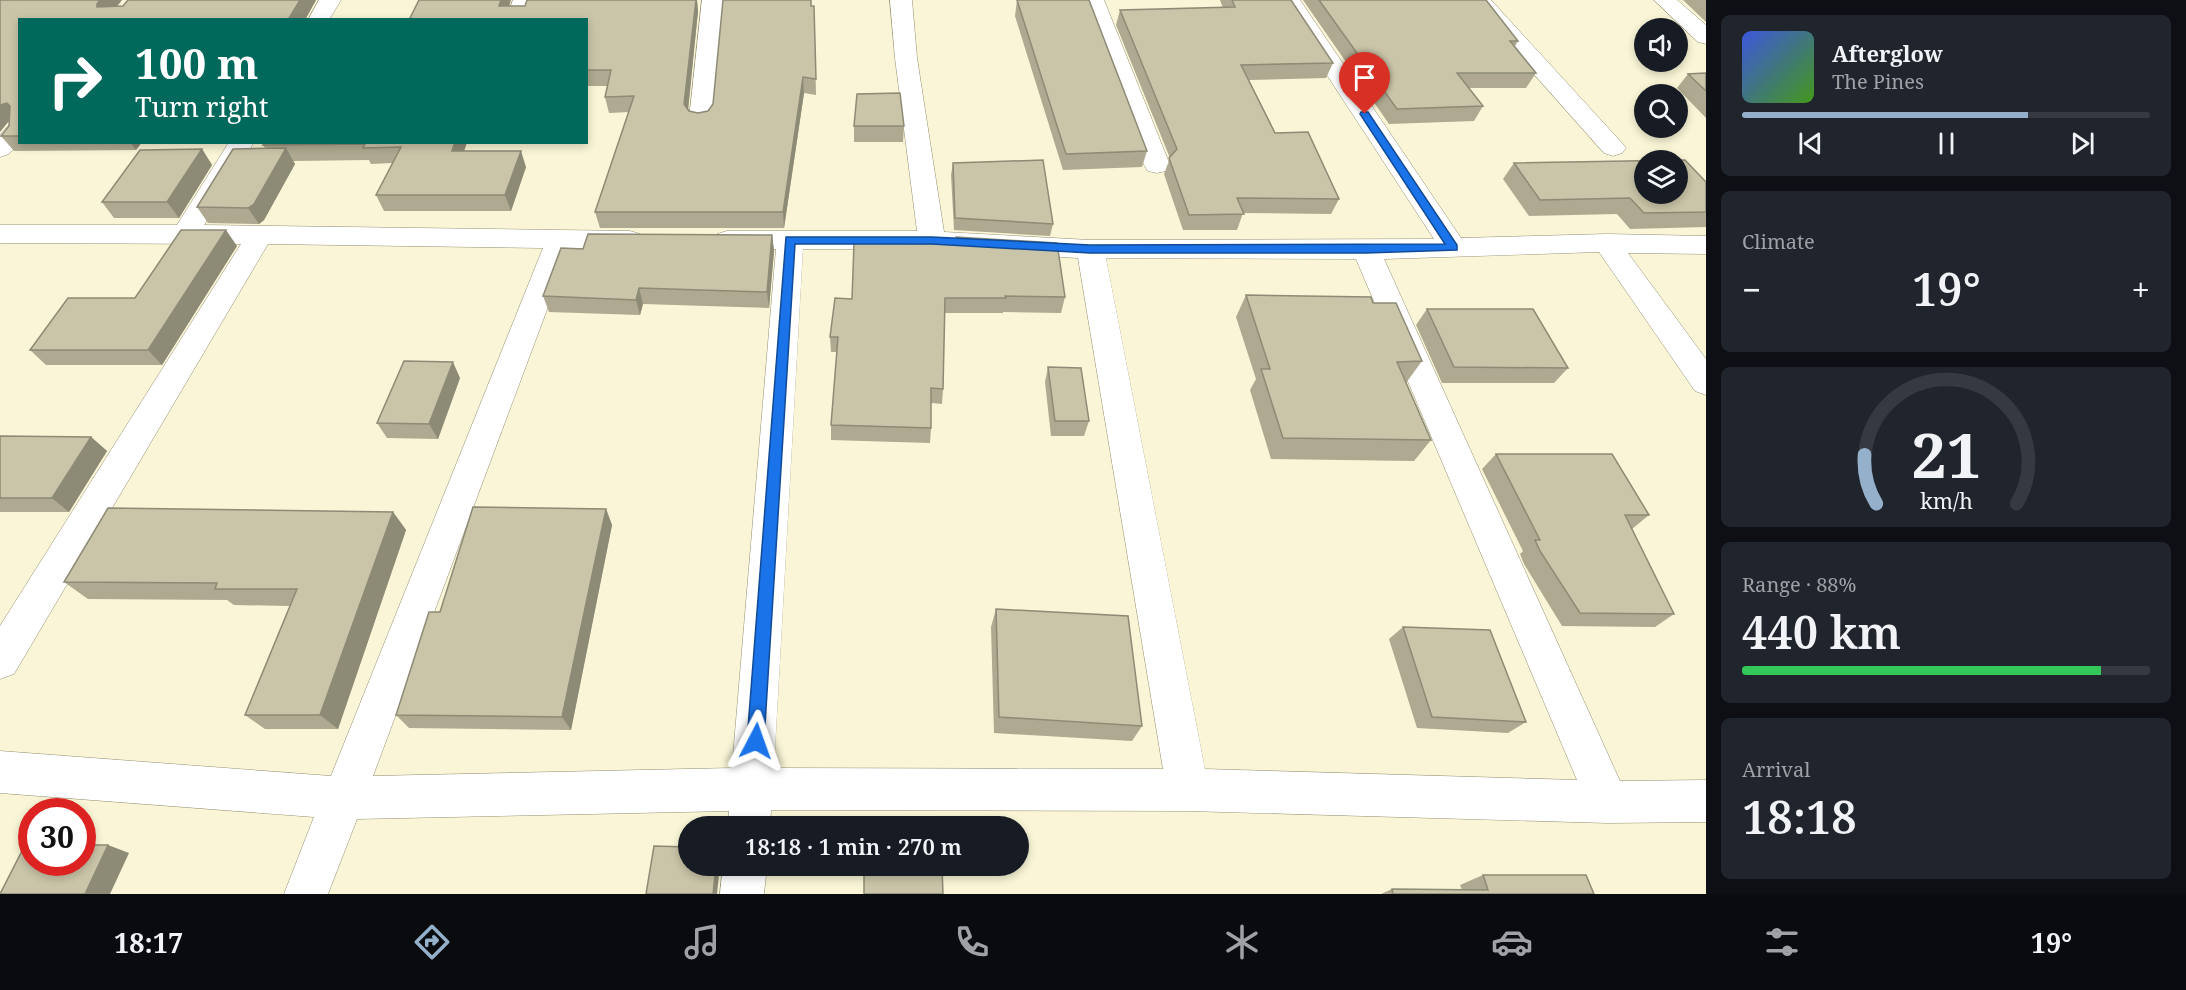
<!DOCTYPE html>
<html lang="en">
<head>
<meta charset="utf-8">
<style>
	body { margin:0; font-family:"Noto Serif",serif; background:#20242c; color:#f1f3f6; height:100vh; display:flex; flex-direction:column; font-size:22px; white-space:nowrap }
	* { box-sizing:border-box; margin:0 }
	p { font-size:20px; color:#9ea1a6 }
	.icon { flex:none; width:33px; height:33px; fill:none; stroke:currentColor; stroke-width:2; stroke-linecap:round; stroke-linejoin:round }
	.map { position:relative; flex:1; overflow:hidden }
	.side { display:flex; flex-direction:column; gap:15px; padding:15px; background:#0d0f14; width:480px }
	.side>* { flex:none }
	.top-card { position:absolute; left:18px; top:18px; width:570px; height:126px; border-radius:0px; box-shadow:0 3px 9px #0003; background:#00695c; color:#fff; overflow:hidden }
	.fabs { position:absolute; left:1634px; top:18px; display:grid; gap:12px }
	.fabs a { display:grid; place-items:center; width:54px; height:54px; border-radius:50%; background:#171b24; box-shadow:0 3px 9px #0003; font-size:30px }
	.speed { position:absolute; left:18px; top:798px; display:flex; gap:12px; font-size:30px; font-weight:700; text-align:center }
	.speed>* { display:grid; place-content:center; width:78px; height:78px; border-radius:50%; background:#171b24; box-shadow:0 3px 9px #0003; line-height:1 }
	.speed .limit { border:9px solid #d22; background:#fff; color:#111 }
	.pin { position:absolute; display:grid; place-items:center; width:51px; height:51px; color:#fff; margin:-62px -26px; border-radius:50% 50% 50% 0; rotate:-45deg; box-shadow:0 0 6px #0007 }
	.pin .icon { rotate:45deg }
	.me { position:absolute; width:66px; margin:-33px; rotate:4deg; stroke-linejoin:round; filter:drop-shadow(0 0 4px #0008) }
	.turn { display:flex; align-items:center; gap:21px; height:126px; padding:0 18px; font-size:27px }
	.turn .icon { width:78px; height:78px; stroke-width:2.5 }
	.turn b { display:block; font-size:42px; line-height:51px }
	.big { font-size:45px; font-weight:600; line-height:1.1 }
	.side .tile { flex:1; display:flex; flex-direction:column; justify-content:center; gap:9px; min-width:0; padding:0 21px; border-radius:9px; background:#20242c }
	.side .dial { align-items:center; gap:0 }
	.dial svg { height:156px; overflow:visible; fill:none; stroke:#363941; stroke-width:7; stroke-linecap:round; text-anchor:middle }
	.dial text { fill:#f1f3f6; stroke:none }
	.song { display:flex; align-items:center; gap:18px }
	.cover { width:72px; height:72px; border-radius:9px; background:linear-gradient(135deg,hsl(230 70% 55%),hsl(100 70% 35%)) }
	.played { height:6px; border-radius:3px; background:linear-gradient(90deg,#94b0ca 70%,#363941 70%) }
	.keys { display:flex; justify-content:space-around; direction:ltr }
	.heat { display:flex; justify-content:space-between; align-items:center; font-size:33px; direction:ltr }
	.charge { height:9px; border-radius:4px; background:linear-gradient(90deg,#34c759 88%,#363941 0) }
	.trip { position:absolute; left:678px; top:816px; width:351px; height:60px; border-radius:30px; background:#171b24; box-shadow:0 3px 9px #0003; font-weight:600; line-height:60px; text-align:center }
	.tab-bar { display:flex; height:96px; justify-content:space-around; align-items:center; background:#090b0e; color:#9ea1a6 }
	.tab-bar .icon { width:42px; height:42px }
	.tab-bar .current { color:#94b0ca }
	.tab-bar b { font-size:27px; color:#f1f3f6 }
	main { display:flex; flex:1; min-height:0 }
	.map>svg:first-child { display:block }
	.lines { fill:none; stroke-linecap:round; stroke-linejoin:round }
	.minor-casing { stroke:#938f73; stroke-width:1 }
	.minor { fill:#fff; fill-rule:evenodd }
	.wall { fill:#aea990 }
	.shaded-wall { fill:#8d8a76 }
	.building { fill:#cac5a8; stroke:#8d8a76; stroke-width:1.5; fill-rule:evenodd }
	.route { fill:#1a73e8; stroke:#114b97; stroke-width:1.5 }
</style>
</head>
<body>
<main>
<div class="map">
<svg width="1706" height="894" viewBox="0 0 1706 894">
	<rect width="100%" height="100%" fill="#f9f5d6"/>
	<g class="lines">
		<defs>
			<g id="minor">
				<path d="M319 0H341L329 20H308Z"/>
				<path d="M513 0H535L528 20H506Z"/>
				<path d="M702 0H724L713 120 710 125 701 127 692 125 689 120Z"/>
				<path d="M890 0H912L917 58 944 232 1090 240 1434 239 1278 0H1300L1461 238 1607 234 1706 236V254L1628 253 1706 359V395L1695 391 1599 252 1384 259 1620 781 1706 780V822L1608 823 1188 811 771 810 770 826H728L729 811 357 819 328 894H284L314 817 0 793V751L331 776 543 248 268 244 14 674 0 679V626L241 244 0 243V225H177L229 142H254L204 225 630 231 640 234 644 240 640 246 630 249 570 248 373 776 732 768 776 249H727L717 246 713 240 717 234 727 231H917L895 58ZM803 249H932L1078 258 1163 769 774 768ZM1106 258 1356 259 1577 780 1205 769Z"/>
				<path d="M1082 0H1104L1170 165 1166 171 1157 173 1148 171 1144 165Z"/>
				<path d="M1468 0H1491L1622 143 1626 148 1622 153 1613 156 1604 153Z"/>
				<path d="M1654 0H1677L1706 25V44L1698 42Z"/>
				<path d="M20 121V142L9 154 0 157V135L11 123Z"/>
				<path d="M723 866H767L764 894H720Z"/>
			</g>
		</defs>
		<use href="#minor" class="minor-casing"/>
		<use href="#minor" class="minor"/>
	</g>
	<g class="wall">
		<path d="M0 0H122L117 6H123L128 0H316L305 20H20V142H142L136 150 14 151 1 136 9 126Z"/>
		<path d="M527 0H697L698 11 688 110 689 111 698 113 708 111 811 6H814L816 95 804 93 784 228H600L595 212 629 112 609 113 605 97 608 86H586V20L509 6H525Z"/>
		<path d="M1017 0 1147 151 1142 167 1063 170 1015 16Z"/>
		<path d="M1220 0H1291L1333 63 1326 78 1249 80 1275 133 1339 199 1331 214 1243 213 1237 230H1183L1164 174 1170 158 1116 25 1120 10 1223 8Z"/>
		<path d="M1303 0H1486L1518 41 1515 46 1536 73 1526 88H1469L1483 106 1474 121 1389 124Z"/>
		<path d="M1683 0H1706V22Z"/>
		<path d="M1706 73V118L1677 88 1688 74Z"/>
		<path d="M854 126H904L903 142H854Z"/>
		<path d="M265 142H467L464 151 526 167 511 211H384L376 195 392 163 371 164 369 160 293 161 295 164 264 220 259 224 208 223 197 207 265 148 263 145Z"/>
		<path d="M202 149 212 165 179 218H114L102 202Z"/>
		<path d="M953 163 1053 224 1050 236 954 230 951 175Z"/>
		<path d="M1514 163 1706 182V227L1630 229 1617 214 1529 216 1503 179Z"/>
		<path d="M772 235 774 251 769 308 643 304 640 315 549 312 543 296 583 249Z"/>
		<path d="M956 237 1065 297 1061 313 1003 312V313H945L943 389 942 404 931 403V428L930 443 831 440V425L837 352H831L830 337 852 299 955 244Z"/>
		<path d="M237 246 162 365H46L30 350Z"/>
		<path d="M1246 295 1373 303 1422 361 1406 383 1431 440 1414 461 1271 459 1250 390 1256 379 1236 317Z"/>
		<path d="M1427 309 1568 368 1554 383H1442L1416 325Z"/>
		<path d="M1048 367 1089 421 1084 436H1051L1045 382Z"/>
		<path d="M460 378 438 439 387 438 377 423Z"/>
		<path d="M0 436 91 437 107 451 69 512H0Z"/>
		<path d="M1496 454 1649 515 1632 529 1674 614 1655 627 1562 626 1524 564 1520 554 1523 551 1482 469Z"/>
		<path d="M606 509 612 525 571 730 409 728 396 715 440 612Z"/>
		<path d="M393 512 406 530 338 729H265L245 715 290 606 234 605 227 600 88 599 64 582Z"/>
		<path d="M996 609 1142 726 1132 741 994 733 991 627Z"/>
		<path d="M1403 627 1526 722 1508 733 1417 728 1389 639Z"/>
		<path d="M1483 875 1594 894H1381L1392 889 1462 890 1460 885Z"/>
	</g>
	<g class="shaded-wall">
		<path d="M100 0H122L107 19 97 7V4Z"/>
		<path d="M300 0H316L305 20H288Z"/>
		<path d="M501 0H511L505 20 499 6Z"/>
		<path d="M696 0H697L698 11 687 120 684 104Z"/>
		<path d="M803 77 804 93 784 228 783 212Z"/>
		<path d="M7 103 20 119 9 121 0 132V105Z"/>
		<path d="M130 142H142L136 150Z"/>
		<path d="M455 142H467L459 167 452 151Z"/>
		<path d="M286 148 295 164 264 220 259 224 248 208Z"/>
		<path d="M202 149 212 165 179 218 167 202Z"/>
		<path d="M521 151 526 167 511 211 505 195Z"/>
		<path d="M226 230 237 246 162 365 148 350Z"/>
		<path d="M772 235 774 251 769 308 767 292Z"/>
		<path d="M639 288 643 304 640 315 636 300Z"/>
		<path d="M453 362 460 378 438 439 429 424Z"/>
		<path d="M91 437 107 451 69 512 52 498Z"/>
		<path d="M606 509 612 525 571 730 562 717Z"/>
		<path d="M393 512 406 530 338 729 320 715Z"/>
		<path d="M108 845 129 853 110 894H85Z"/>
		<path d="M716 866H720L717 894H713Z"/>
	</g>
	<g class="building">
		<path d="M0 0H100L97 4V7L123 6 128 0H300L288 20H20V136H1L9 126 10 106 7 103 0 105Z"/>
		<path d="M419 0H501L499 6H525L527 0H696L684 104 689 111 698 113 708 111 713 104 723 0H811V6H814L816 79 803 77 783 212H595L634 96 605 97 611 70H586V20H409Z"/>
		<path d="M1017 0H1089L1147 151 1066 154Z"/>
		<path d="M1232 0H1291L1333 63 1241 65 1275 133 1308 132 1339 199 1237 198 1244 214 1189 215 1169 158 1177 149 1120 10 1235 7Z"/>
		<path d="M1319 0H1486L1518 41H1510L1536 73H1457L1483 106 1397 109Z"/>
		<path d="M1706 73V91L1688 74Z"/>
		<path d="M900 93 904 126H854L857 94Z"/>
		<path d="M265 142H455L452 151H521L505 195H376L401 147 363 148 365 144 263 145Z"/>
		<path d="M286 148 254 204 248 208 197 207 233 149Z"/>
		<path d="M202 149 167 202H102L140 150Z"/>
		<path d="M1043 160 1053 224 955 218 953 163Z"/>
		<path d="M1685 160 1706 182V212L1644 213 1630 198 1540 200 1514 163ZM1644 160H1677V194H1644Z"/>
		<path d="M181 230H226L148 350H30L68 298H135Z"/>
		<path d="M588 234 772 235 767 292 639 288 636 300 543 296 561 248 583 249Z"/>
		<path d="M956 237 1057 243 1065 297 1005 296 1006 298H945L943 389 931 388V428L831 425 838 337H830L835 298 852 299 854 243 957 244Z"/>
		<path d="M1246 295 1371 297 1373 303H1396L1422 361 1397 362 1431 440 1283 438 1261 369H1270Z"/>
		<path d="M1427 309H1533L1568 368 1454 367Z"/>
		<path d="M404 361 453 362 429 424 377 423Z"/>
		<path d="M1048 367 1081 368 1089 421H1055Z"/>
		<path d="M0 436 91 437 52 498H0Z"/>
		<path d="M1496 454H1612L1649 515H1625L1674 614 1580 613 1540 551 1535 540H1540Z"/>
		<path d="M473 507 606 509 562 717 396 715 429 612H440Z"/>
		<path d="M108 508 393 512 320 715H245L297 589H215L217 583 64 582Z"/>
		<path d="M996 609 1128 616 1142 726 999 717Z"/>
		<path d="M1403 627 1490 630 1526 722 1432 717Z"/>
		<path d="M25 845H32V862H82V845H108L85 894H0Z"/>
		<path d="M654 846 688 847V866H716L713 894H646Z"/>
		<path d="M864 866H942L943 894H864Z"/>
		<path d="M1483 875H1586L1594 894H1393L1392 889 1488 890Z"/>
	</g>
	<path class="route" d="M1361 112H1368L1457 245V250L1366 253H1090L932 244H795L764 741 762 747 756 749 750 747 747 741 786 237H932L1090 245 1445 244 1360 114Z"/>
</svg>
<div class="fabs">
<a><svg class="icon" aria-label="sound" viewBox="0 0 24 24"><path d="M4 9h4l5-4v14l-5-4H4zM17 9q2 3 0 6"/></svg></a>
<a><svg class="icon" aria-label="search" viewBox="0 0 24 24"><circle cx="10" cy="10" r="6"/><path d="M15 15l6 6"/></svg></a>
<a><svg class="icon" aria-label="layers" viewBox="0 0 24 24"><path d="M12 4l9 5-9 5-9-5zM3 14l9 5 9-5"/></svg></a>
</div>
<div class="speed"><div class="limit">30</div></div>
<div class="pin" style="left:1365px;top:114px;background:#d93025"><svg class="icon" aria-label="arrive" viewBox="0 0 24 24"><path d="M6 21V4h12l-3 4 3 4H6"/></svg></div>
<svg class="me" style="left:756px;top:741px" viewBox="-20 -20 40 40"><path d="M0-17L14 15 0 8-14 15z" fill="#1a73e8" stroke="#fff" stroke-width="4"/></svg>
<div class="trip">18:18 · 1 min · 270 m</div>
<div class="top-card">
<div class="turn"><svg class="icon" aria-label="right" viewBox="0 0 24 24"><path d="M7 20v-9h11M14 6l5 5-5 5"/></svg><div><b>100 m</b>Turn right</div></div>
</div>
</div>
<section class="side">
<div class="tile">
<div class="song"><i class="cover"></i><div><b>Afterglow</b><p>The Pines</p></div></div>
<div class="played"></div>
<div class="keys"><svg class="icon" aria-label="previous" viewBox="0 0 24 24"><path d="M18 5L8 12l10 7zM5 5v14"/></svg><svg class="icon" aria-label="pause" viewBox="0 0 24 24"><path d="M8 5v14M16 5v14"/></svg><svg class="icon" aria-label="next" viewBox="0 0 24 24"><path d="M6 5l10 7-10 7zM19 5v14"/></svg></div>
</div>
<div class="tile"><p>Climate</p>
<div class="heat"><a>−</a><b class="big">19°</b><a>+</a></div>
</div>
<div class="tile dial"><svg viewBox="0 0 100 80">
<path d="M14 69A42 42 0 1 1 86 69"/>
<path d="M14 69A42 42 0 0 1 8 44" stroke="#94b0ca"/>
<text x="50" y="56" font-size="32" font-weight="700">21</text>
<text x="50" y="72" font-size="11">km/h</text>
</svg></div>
<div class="tile"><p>Range · 88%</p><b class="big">440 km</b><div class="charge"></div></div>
<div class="tile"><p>Arrival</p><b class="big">18:18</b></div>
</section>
</main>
<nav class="tab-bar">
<b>18:17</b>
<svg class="icon current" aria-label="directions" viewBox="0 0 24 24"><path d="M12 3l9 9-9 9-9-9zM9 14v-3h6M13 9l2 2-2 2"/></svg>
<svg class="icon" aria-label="music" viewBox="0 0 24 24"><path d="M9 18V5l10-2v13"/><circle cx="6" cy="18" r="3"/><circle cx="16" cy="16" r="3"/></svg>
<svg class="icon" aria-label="phone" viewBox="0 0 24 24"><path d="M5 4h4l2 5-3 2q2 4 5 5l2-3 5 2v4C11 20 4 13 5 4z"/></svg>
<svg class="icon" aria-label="climate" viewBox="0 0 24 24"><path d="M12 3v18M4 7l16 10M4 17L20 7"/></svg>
<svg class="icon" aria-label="car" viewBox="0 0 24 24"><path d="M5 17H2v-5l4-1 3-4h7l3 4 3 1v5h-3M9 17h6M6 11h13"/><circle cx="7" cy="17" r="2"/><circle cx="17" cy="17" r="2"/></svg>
<svg class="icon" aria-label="filters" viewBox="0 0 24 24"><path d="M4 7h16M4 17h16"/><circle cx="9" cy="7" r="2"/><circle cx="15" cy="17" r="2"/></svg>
<b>19°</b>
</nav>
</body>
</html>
